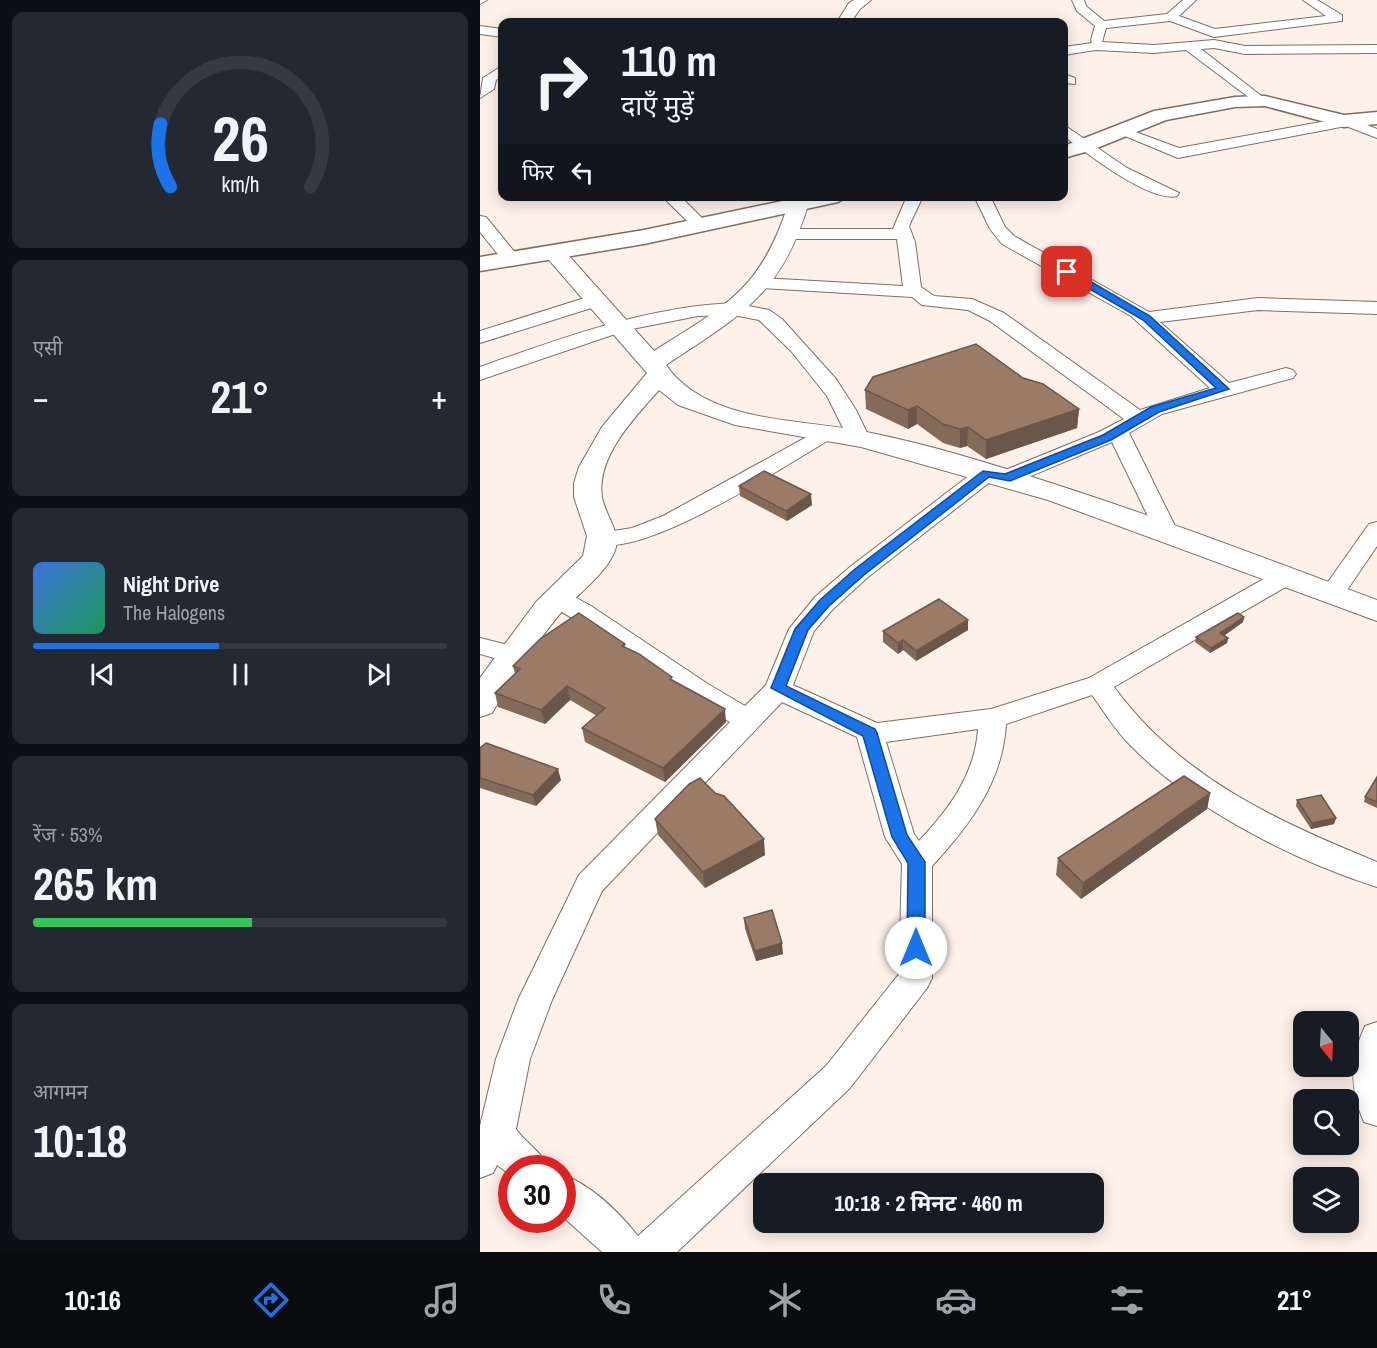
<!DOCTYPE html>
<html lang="hi">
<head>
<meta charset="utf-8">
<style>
	body { margin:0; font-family:"Archivo Narrow","Noto Sans Devanagari",sans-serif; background:#242831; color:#f1f3f6; height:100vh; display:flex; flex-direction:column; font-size:22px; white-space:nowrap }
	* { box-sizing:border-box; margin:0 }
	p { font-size:20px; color:#9ea1a6 }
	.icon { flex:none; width:33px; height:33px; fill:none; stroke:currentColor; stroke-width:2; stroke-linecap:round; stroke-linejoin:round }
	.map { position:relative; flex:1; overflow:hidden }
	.sheet { display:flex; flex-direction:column; gap:12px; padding:12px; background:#0d0f14; width:480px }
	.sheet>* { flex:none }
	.banner { position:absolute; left:18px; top:18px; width:570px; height:183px; border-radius:12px; box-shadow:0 3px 15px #0003; background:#171b24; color:#f1f3f6; overflow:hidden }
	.needle { width:39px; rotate:162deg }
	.controls { position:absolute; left:813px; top:1011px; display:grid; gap:12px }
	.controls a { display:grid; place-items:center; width:66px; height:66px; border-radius:12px; background:#171b24; box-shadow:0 3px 15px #0003; font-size:30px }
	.speed { position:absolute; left:18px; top:1155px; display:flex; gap:12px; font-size:30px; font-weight:700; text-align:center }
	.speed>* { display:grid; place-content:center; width:78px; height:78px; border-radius:50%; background:#171b24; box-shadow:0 3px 15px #0003; line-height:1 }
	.speed .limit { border:9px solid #d22; background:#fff; color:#111 }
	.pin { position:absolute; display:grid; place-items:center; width:51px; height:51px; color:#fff; margin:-26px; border-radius:12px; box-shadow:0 3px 9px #0006 }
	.me { position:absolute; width:66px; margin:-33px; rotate:0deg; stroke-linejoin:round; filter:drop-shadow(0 0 4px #0008) }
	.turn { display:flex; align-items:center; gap:21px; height:126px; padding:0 24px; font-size:27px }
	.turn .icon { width:78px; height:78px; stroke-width:2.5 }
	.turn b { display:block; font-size:42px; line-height:51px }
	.then { display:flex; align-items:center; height:57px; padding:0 24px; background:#0003; gap:12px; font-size:22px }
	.big { font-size:45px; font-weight:700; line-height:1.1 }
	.sheet .tile { flex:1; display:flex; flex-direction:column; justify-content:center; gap:9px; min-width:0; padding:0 21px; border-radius:12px; background:#242831 }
	.sheet .dial { align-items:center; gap:0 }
	.dial svg { height:156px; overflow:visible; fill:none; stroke:#363941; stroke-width:7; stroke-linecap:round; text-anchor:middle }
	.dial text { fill:#f1f3f6; stroke:none }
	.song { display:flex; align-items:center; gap:18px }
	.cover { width:72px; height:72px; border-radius:9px; background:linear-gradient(135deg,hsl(220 70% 55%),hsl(150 70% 35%)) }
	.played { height:6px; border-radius:3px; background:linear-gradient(90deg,#1a73e8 45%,#363941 45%) }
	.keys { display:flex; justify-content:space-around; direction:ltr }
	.heat { display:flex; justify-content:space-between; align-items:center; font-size:33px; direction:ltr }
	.charge { height:9px; border-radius:4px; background:linear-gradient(90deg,#34c759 53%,#363941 0) }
	.trip { position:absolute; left:273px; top:1173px; width:351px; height:60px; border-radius:12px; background:#171b24; box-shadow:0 3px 15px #0003; font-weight:700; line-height:60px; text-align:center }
	.tabs { display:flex; height:96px; justify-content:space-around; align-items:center; background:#090b0e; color:#9ea1a6 }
	.tabs .icon { width:42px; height:42px }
	.tabs .selected { color:#1a73e8 }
	.tabs b { font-size:27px; color:#f1f3f6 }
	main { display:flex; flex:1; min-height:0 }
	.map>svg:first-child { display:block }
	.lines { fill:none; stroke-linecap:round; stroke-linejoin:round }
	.minor-casing { stroke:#816e62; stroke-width:2 }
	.tertiary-casing { stroke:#816e62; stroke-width:2 }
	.secondary-casing { stroke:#816e62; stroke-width:3 }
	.minor { fill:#fff; fill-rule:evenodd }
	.tertiary { fill:#fff; fill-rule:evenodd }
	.secondary { fill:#fff; fill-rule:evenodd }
	.wall { fill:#846a59 }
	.shaded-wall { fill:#6b5649 }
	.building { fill:#997b68; stroke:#6b5649; stroke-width:1.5 }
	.route { fill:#1a73e8; stroke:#114b97; stroke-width:1.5 }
</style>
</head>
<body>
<main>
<section class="sheet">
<div class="tile dial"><svg viewBox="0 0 100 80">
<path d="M14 69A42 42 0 1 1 86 69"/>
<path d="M14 69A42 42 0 0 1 9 37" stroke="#1a73e8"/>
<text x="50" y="56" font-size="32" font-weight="700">26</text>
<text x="50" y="72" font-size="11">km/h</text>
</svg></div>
<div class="tile"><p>एसी</p>
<div class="heat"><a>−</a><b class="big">21°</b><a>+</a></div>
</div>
<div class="tile">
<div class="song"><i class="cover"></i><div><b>Night Drive</b><p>The Halogens</p></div></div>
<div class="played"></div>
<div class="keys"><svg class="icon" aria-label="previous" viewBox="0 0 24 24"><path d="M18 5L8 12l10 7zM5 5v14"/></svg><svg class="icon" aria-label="pause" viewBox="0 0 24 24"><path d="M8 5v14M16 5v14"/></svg><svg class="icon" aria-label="next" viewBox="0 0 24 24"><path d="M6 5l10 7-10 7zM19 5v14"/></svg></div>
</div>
<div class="tile"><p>रेंज · 53%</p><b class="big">265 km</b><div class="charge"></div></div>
<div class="tile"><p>आगमन</p><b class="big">10:18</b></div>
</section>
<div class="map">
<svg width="897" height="1252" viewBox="0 0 897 1252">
	<rect width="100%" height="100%" fill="#fef1e9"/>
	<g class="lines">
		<defs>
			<g id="minor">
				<path d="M0 0H7L0 4Z"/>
				<path d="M592 0H604L606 6 624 21 687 14 703 0H716L699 16 735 29 846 16 823 0H837L862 15V21L734 37 690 21 626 28 622 42 674 45 734 40 765 46 897 45V53L765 54 734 48 721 49 784 98 786 101 779 105 706 50 674 53 616 50 584 55V47L612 43 611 40 615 26 597 11Z"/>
				<path d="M0 26 22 29V37L0 34Z"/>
				<path d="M22 66V76L16 80 14 89 0 98 3 78Z"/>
				<path d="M584 74 595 78V84L584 83Z"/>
				<path d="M868 117 897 129V138L866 126 698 158 633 131 635 128H645L699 148Z"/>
				<path d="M584 125 647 168 699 193 697 196C670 203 605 152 584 136Z"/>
				<path d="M182 196H200L230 226 222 231 216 230Z"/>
				<path d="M427 196H443L429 226 435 242 441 287 454 296 492 299 524 313 660 410 730 388 651 316 522 244 510 229 494 196H510L525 227 534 236 669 312 778 298 897 302V314L778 310 680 322 749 383 806 368 813 370 816 374 813 378 682 414 649 433 698 532 694 537H678L632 442 534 483H518L515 478 518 473 619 432 644 419 510 321 488 310 442 305 432 297 282 288 273 283 282 278 423 286 417 239H310L302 234 310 229H413Z"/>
				<path d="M0 216 6 217 37 255 40 259 37 263H25L0 232Z"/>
				<path d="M114 295 121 297 123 301 121 305 0 343V331Z"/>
				<path d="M253 303 289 310 302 319 356 379 376 410 390 439 387 444H371L347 396 311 351 279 320 253 315 218 316 147 330 0 380V367C82 338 165 307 253 303Z"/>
				<path d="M343 428 351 429 354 434 351 439C300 468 168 558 114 544L110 539 114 534 152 528 183 516Z"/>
				<path d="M507 466 515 468 518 473 515 478 388 577 353 609 334 631 313 685 397 723 511 709 609 678 796 572 805 569 814 572 817 577 814 582 634 687C701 778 795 820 897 862V887C813 860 714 810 651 746 636 731 625 713 612 695L526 724C523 781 490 825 452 866V978L447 988 370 1088 197 1252H122L82 1216V1174C112 1186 139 1212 158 1236L346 1066 419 974 422 864 405 837 377 737 302 702 122 891 72 1000 50 1059 36 1129C46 1144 62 1151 68 1168H32V1176L17 1165 13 1173 0 1178V1126L16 1059 38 1000 99 875 250 722C186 687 132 639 68 604L65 598 68 592 77 590 86 592 111 606 228 684 265 706 286 685 309 629 335 597 370 567 499 468ZM498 729C495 775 469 809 439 841L434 834 406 742Z"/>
				<path d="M897 522V546L861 599 852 602 843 599 840 594 843 589 889 524Z"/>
				<path d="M0 638 44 649 48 655 44 661 35 664 0 654Z"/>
				<path d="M897 1022V1126L884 1122C869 1089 870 1058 885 1026Z"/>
			</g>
			<g id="tertiary">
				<path d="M374 0H391L380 9 371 22H357L369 3Z"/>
				<path d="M318 199 325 201 328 205C301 296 259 316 186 365 224 420 309 419 369 429 430 439 491 458 549 476 667 513 782 557 897 600V621L568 500 381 447 255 425 198 405 179 390C155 417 116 457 122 497 125 516 143 533 134 553 122 578 97 594 79 615 54 645 32 679 12 713L0 717V678L56 602 103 556 107 536 94 497V483L99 467 122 427 167 373 62 252 65 247H81L174 351C246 305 280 291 308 205L311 201Z"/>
			</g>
			<g id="secondary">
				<path d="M785 96 864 115 897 112V124L864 127 785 106 755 107 686 120 612 150 584 158V146L674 111 755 97Z"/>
				<path d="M326 196H368L358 202 164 244 0 271V257L164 230Z"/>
			</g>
		</defs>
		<use href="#minor" class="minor-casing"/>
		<use href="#tertiary" class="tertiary-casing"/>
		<use href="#secondary" class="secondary-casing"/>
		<use href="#minor" class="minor"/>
		<use href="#tertiary" class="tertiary"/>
		<use href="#secondary" class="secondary"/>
	</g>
	<g class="wall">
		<path d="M385 390 599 409 597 428 506 459 487 446 480 448 463 443 437 424 428 429 386 409Z"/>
		<path d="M259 486 332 505 307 521 260 496Z"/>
		<path d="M764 617 763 622 744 636 748 638 747 643 730 653 715 642 716 637Z"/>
		<path d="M488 630 436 661 423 650 418 654 403 642V631Z"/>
		<path d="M145 644V647L193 680 246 722 185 782 105 742 102 728 117 716 90 700 65 724 18 707 15 693 35 674 33 666Z"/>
		<path d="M0 748 81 780 56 806 0 788Z"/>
		<path d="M897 777V808L884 802 885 797Z"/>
		<path d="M730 793 727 809 601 899 576 875 578 858Z"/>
		<path d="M817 800 856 818 854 824 831 829 816 806Z"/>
		<path d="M175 819 285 855 225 888 178 835Z"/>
		<path d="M264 918 303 954 276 961 265 929Z"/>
	</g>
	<g class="shaded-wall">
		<path d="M437 406V424L428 429V410Z"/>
		<path d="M599 409 597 428 506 459V440Z"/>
		<path d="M488 427 487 446 480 448V429Z"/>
		<path d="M331 494 332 505 307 521 306 511Z"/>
		<path d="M764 617 763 622 739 639 740 633Z"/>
		<path d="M488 620V630L436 661V651Z"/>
		<path d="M748 638 747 643 730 653 731 648Z"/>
		<path d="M423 640V650L418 654V643Z"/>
		<path d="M87 686 90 700 65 724 61 710Z"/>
		<path d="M245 709 246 722 185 782 183 768Z"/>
		<path d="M78 769 81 780 56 806 53 795Z"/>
		<path d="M730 793 727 809 601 899 603 883Z"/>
		<path d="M856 818 854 824 831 829 832 823Z"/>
		<path d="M284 839 285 855 225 888 223 872Z"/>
		<path d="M302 943 303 954 276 961 275 951Z"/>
	</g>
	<g class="building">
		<path d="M496 344 543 378 563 384 599 409 506 440 488 427 480 429 463 424 437 406 428 410 385 390 393 377Z"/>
		<path d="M284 471 331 494 306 511 259 486Z"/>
		<path d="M459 599 488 620 436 651 423 640 418 643 403 631Z"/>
		<path d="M99 613 145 644 142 646 159 654 192 677 190 679 245 709 183 768 102 728 125 708 87 686 61 710 15 693 40 669 33 666 60 639Z"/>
		<path d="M758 613 764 617 740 633 748 638 731 648 716 637Z"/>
		<path d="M6 743 78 769 53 795 0 778V748Z"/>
		<path d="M704 776 730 793 603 883 578 858Z"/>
		<path d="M897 777V802L885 797Z"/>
		<path d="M220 778 235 793 244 796 284 839 223 872 175 819 209 784Z"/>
		<path d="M841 795 856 818 832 823 817 800Z"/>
		<path d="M292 910 302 943 275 951 264 918Z"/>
	</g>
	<path class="route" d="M584 270H591L670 316 749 389 679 412 631 440 530 481 509 477 384 575 349 606 328 630 306 686 395 729 397 733 427 835 445 862V948L442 953H430L427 948 428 863 412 837 383 736 291 688 315 629 340 600 375 569 503 471 525 474 623 435 671 407 736 388 663 320 584 274Z"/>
</svg>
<div class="controls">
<a><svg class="needle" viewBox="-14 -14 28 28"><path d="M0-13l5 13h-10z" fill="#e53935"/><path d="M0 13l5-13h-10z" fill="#9ea1a6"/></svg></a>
<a><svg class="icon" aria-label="search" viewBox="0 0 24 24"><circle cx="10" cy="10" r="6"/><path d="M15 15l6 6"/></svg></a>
<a><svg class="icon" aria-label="layers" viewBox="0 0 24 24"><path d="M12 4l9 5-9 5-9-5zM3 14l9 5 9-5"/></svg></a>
</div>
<div class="speed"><div class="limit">30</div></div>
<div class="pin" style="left:587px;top:272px;background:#d93025"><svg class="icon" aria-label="arrive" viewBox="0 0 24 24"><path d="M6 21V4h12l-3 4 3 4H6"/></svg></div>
<svg class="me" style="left:436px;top:948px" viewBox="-20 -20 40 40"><circle r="19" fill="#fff"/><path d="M0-13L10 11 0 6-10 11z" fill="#1a73e8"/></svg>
<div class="trip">10:18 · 2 मिनट · 460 m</div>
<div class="banner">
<div class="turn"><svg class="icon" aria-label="right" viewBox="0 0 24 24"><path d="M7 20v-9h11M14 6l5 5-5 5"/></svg><div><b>110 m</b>दाएँ मुड़ें</div></div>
<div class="then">फिर<svg class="icon" aria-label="left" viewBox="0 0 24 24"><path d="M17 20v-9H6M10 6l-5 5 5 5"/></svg></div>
</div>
</div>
</main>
<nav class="tabs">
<b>10:16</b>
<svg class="icon selected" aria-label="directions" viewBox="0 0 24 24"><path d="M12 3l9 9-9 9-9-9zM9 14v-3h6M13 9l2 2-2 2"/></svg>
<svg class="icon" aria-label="music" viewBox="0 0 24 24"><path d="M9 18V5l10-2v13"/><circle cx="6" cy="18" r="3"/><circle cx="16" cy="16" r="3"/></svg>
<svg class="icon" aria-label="phone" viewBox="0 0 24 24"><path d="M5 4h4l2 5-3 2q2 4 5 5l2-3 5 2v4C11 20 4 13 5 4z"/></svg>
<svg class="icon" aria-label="climate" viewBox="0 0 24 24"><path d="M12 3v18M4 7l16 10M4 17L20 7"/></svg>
<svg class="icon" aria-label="car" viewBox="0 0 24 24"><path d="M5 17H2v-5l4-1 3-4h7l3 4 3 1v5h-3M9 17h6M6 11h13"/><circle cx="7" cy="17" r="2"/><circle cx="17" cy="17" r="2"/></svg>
<svg class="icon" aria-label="filters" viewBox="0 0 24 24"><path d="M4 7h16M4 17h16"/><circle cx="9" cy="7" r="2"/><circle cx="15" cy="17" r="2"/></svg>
<b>21°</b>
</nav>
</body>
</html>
